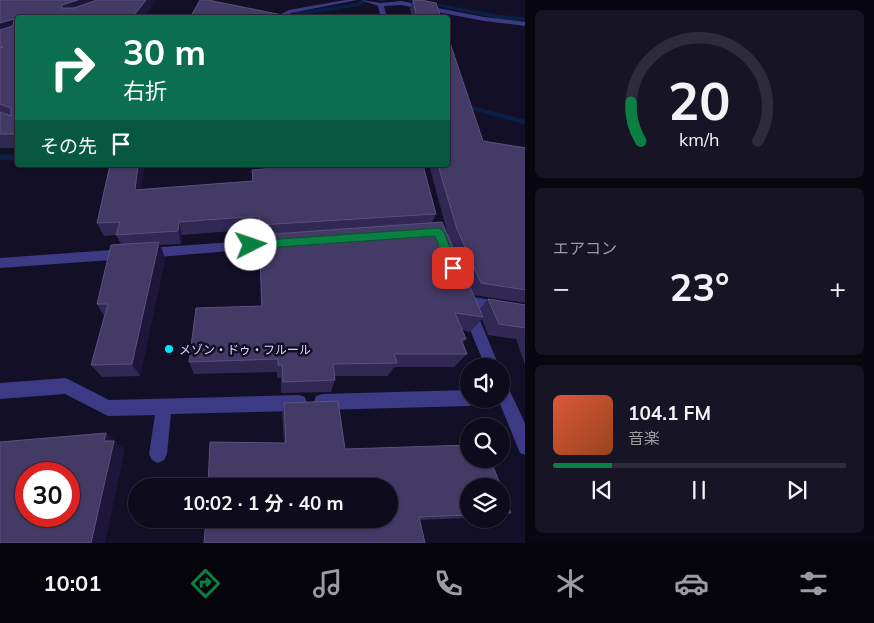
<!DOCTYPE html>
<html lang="ja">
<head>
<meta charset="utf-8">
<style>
	body { margin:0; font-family:Mulish,"Noto Sans JP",sans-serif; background:#171425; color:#f1f3f6; height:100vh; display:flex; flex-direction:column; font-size:19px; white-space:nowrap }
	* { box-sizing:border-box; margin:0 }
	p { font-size:16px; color:#9b9ba3 }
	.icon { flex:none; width:28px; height:28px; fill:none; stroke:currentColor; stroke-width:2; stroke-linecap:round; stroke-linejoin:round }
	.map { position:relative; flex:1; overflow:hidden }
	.details { display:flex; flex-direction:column; gap:10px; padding:10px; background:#08060f; width:349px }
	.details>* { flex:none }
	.top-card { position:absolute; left:15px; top:15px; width:435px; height:152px; border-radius:5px; box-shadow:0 1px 4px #0004,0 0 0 1px #2e2b3b; background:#0b6e4f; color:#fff; overflow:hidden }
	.controls { position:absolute; left:460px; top:358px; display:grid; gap:10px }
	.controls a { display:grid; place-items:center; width:50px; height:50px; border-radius:50%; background:#0e0b1c; box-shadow:0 1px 4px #0004,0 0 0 1px #2e2b3b; font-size:25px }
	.speed { position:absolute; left:15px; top:462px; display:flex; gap:10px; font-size:25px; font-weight:700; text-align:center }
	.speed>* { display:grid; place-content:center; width:65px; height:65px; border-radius:50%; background:#0e0b1c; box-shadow:0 1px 4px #0004,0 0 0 1px #2e2b3b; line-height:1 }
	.speed .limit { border:8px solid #d22; background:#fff; color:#111 }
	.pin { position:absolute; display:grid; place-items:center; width:42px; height:42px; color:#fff; margin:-21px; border-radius:10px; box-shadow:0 2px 8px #0006 }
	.me { position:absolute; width:55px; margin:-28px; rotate:86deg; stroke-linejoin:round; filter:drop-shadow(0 0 4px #0008) }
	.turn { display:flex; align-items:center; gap:18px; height:105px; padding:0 25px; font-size:22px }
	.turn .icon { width:65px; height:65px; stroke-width:2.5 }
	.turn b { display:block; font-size:35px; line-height:42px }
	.then { display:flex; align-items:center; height:48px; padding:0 25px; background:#0003; gap:10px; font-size:19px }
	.big { font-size:38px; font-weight:700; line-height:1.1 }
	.details .tile { flex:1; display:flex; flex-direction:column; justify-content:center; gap:8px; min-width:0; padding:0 18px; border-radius:8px; background:#171425 }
	.details .dial { align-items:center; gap:0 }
	.dial svg { height:130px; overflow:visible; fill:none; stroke:#2e2b3b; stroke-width:7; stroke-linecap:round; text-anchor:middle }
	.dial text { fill:#f1f3f6; stroke:none }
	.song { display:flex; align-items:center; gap:15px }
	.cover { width:60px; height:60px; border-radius:8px; background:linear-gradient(135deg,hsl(10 70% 55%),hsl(20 70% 35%)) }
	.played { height:5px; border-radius:2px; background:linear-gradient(90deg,#0b8043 20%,#2e2b3b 20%) }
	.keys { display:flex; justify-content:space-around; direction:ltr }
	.heat { display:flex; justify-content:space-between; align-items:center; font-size:28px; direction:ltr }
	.trip { position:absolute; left:128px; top:478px; width:270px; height:50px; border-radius:25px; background:#0e0b1c; box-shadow:0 1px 4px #0004,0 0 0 1px #2e2b3b; font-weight:700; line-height:50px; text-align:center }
	.menu { display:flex; height:80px; justify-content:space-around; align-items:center; background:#06040b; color:#9b9ba3 }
	.menu .icon { width:35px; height:35px }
	.menu .on { color:#0b8043 }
	.menu b { font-size:22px; color:#f1f3f6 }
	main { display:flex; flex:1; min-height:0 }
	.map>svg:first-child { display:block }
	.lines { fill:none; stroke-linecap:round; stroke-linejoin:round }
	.stream { fill:#0a1f44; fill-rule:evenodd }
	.service { fill:#3d3a85; fill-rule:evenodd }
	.minor { fill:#3d3a85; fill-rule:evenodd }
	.wall { fill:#312854 }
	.shaded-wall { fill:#1d163a }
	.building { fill:#433a66; stroke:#5a527e; fill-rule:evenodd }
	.route { fill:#0b8043; stroke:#07532c }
	.poi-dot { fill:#00e5ff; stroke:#130f26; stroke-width:2 }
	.labels { text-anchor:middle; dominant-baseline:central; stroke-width:5; stroke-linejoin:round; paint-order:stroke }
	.poi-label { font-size:12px; fill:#d9d4ff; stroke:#130f26; text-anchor:start }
</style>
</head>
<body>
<main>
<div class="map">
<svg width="526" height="543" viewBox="0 0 526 543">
	<rect width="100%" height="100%" fill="#130f26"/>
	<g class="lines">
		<g class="stream">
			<path d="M362 0H369L360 6 284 18 296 12 358 3Z"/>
			<path d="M378 0H385L382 2Z"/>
			<path d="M406 0H418L500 15 526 17V21L500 19Z"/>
			<path d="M448 102 469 105 526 120V125L468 109 448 106Z"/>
			<path d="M0 154 18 155V161L0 160Z"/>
		</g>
		<g class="service">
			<path d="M345 0H357L291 13 282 18H273L289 10Z"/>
			<path d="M466 296 526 305V317L461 306 459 302 461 298Z"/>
			<path d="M66 378 109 400 299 395 305 397 307 403 305 409 299 411 171 414 167 454 164 460 158 463 152 460 149 454 155 415 108 416 65 394 0 399V383Z"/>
			<path d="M469 390V399H477L475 404 469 406 322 410 316 408 314 402 316 396 322 394Z"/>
		</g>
		<g class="minor">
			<path d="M361 0 381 3 401 1 484 17 526 22V26L484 21 401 5 384 6 387 18H381L378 6Z"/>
			<path d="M277 239 283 243 277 247 147 258 143 256 141 253 143 250 147 248Z"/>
			<path d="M125 249 129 251 131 254 129 257 125 259 0 268V258Z"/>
			<path d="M469 304 474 306 499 366H485L462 310 464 306Z"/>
			<path d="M501 380 506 383 526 425V455L520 453 498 399H501Z"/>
		</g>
	</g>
	<g class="wall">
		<path d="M0 0 18 18V148H0Z"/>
		<path d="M413 0H421L441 18H412L410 9Z"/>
		<path d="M483 141 526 148V303L473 295 479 310 488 299 526 305V368L516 339 488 335 482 319 470 332 462 330 466 339 463 343 467 354 454 367H394L388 376H335V380L331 392 281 393V378H277V372L194 374 189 362 261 306 259 229 182 235 181 244 160 245 165 258 140 376 102 377 91 365 104 316 97 304 121 244 116 235 104 236 97 223 110 165H144L141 189 252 181V170L436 214 432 222 448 235 429 165H448Z"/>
		<path d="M284 403 345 449 469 486V518L420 520 284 443 282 413Z"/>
	</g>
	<g class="shaded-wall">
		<path d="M78 0H114L66 16 62 8V5Z"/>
		<path d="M146 0H156L144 18H132Z"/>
		<path d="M14 19 18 27 0 36V23Z"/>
		<path d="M138 165H144L140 203 135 190Z"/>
		<path d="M179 222 182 235 181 244 178 231Z"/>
		<path d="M159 242 165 258 140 376 132 364Z"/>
		<path d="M106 433 117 442V443L125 450 105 543H91L104 441Z"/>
	</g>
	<g class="building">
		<path d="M0 0H78L62 5V8H74L97 0H146L132 18H18V134H0V112L11 116V108L0 104V48L3 47H0V30L13 26 14 19 0 23Z"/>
		<path d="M200 0H208L297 18H190Z"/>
		<path d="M413 0H421L436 3 441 18H417Z"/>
		<path d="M448 37 483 141 526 148V290L481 283 457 229 438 165H448Z"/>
		<path d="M110 165H138L135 190 253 181 252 170 266 169 267 165H423L436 214 259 225V216L179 222 178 231 116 235 120 222 97 223Z"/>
		<path d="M442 222 483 317 455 313 466 339H461L467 354H394L397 363 333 364 335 380 283 382 282 365H278V359L189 362 196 308 262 306 259 235Z"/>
		<path d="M159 242 132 364 91 365 108 304H97L111 245Z"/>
		<path d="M488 299 526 305V328L499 324Z"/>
		<path d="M338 401 345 449 469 445V459H490L501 486H469V515L419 517 425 543H204L206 519H389V486H208L210 442 286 443 284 403Z"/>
		<path d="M106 433 104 441H114L91 543H0V442ZM26 474H69V516H26Z"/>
		<path d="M501 487 511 513H501Z"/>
	</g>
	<path class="route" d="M439 228 444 232 458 268 457 271H449L435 236 251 249 246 245 251 241Z"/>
	<circle class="poi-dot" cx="169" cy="349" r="5"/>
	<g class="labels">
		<g class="poi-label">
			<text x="179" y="349">メゾン・ドゥ・フルール</text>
		</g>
	</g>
</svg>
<div class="controls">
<a><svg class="icon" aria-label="sound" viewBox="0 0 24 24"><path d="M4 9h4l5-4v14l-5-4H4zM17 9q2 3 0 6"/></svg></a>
<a><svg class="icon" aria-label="search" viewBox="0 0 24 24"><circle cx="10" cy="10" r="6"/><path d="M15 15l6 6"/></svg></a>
<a><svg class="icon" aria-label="layers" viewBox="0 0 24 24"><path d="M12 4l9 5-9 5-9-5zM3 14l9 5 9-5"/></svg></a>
</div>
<div class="speed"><div class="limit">30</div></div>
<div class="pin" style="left:453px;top:268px;background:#d93025"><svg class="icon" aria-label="arrive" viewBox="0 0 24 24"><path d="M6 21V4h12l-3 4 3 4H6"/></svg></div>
<svg class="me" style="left:251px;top:245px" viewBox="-20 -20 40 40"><circle r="19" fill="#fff"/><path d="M0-13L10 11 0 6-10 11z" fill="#0b8043"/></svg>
<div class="trip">10:02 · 1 分 · 40 m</div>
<div class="top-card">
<div class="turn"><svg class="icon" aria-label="right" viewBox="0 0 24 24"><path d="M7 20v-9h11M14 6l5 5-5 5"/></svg><div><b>30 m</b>右折</div></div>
<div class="then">その先<svg class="icon" aria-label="arrive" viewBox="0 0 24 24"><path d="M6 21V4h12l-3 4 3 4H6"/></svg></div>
</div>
</div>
<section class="details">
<div class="tile dial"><svg viewBox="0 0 100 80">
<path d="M14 69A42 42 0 1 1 86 69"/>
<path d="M14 69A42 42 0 0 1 8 45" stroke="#0b8043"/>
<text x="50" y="56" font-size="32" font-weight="700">20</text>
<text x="50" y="72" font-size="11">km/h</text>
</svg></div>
<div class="tile"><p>エアコン</p>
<div class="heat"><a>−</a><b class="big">23°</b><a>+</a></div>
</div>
<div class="tile">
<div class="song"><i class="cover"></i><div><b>104.1 FM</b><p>音楽</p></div></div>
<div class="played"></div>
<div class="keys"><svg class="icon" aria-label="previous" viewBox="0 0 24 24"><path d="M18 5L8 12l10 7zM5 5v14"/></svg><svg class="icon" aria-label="pause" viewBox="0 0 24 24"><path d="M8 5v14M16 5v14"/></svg><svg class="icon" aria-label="next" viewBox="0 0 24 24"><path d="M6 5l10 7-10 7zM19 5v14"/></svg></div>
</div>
</section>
</main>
<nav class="menu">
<b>10:01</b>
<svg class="icon on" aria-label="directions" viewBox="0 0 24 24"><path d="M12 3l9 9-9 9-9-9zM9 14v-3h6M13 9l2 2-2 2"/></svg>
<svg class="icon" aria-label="music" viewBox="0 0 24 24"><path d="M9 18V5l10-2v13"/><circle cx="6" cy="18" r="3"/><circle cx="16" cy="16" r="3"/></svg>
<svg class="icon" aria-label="phone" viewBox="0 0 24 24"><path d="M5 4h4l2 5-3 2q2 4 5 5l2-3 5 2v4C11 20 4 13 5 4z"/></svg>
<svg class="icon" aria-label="climate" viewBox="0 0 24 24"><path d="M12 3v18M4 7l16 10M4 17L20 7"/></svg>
<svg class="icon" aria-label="car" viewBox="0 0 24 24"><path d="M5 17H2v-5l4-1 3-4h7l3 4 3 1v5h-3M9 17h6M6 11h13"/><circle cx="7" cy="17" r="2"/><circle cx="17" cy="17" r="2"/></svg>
<svg class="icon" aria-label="filters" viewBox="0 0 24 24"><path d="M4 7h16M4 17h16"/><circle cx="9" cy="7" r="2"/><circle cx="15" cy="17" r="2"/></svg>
</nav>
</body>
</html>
